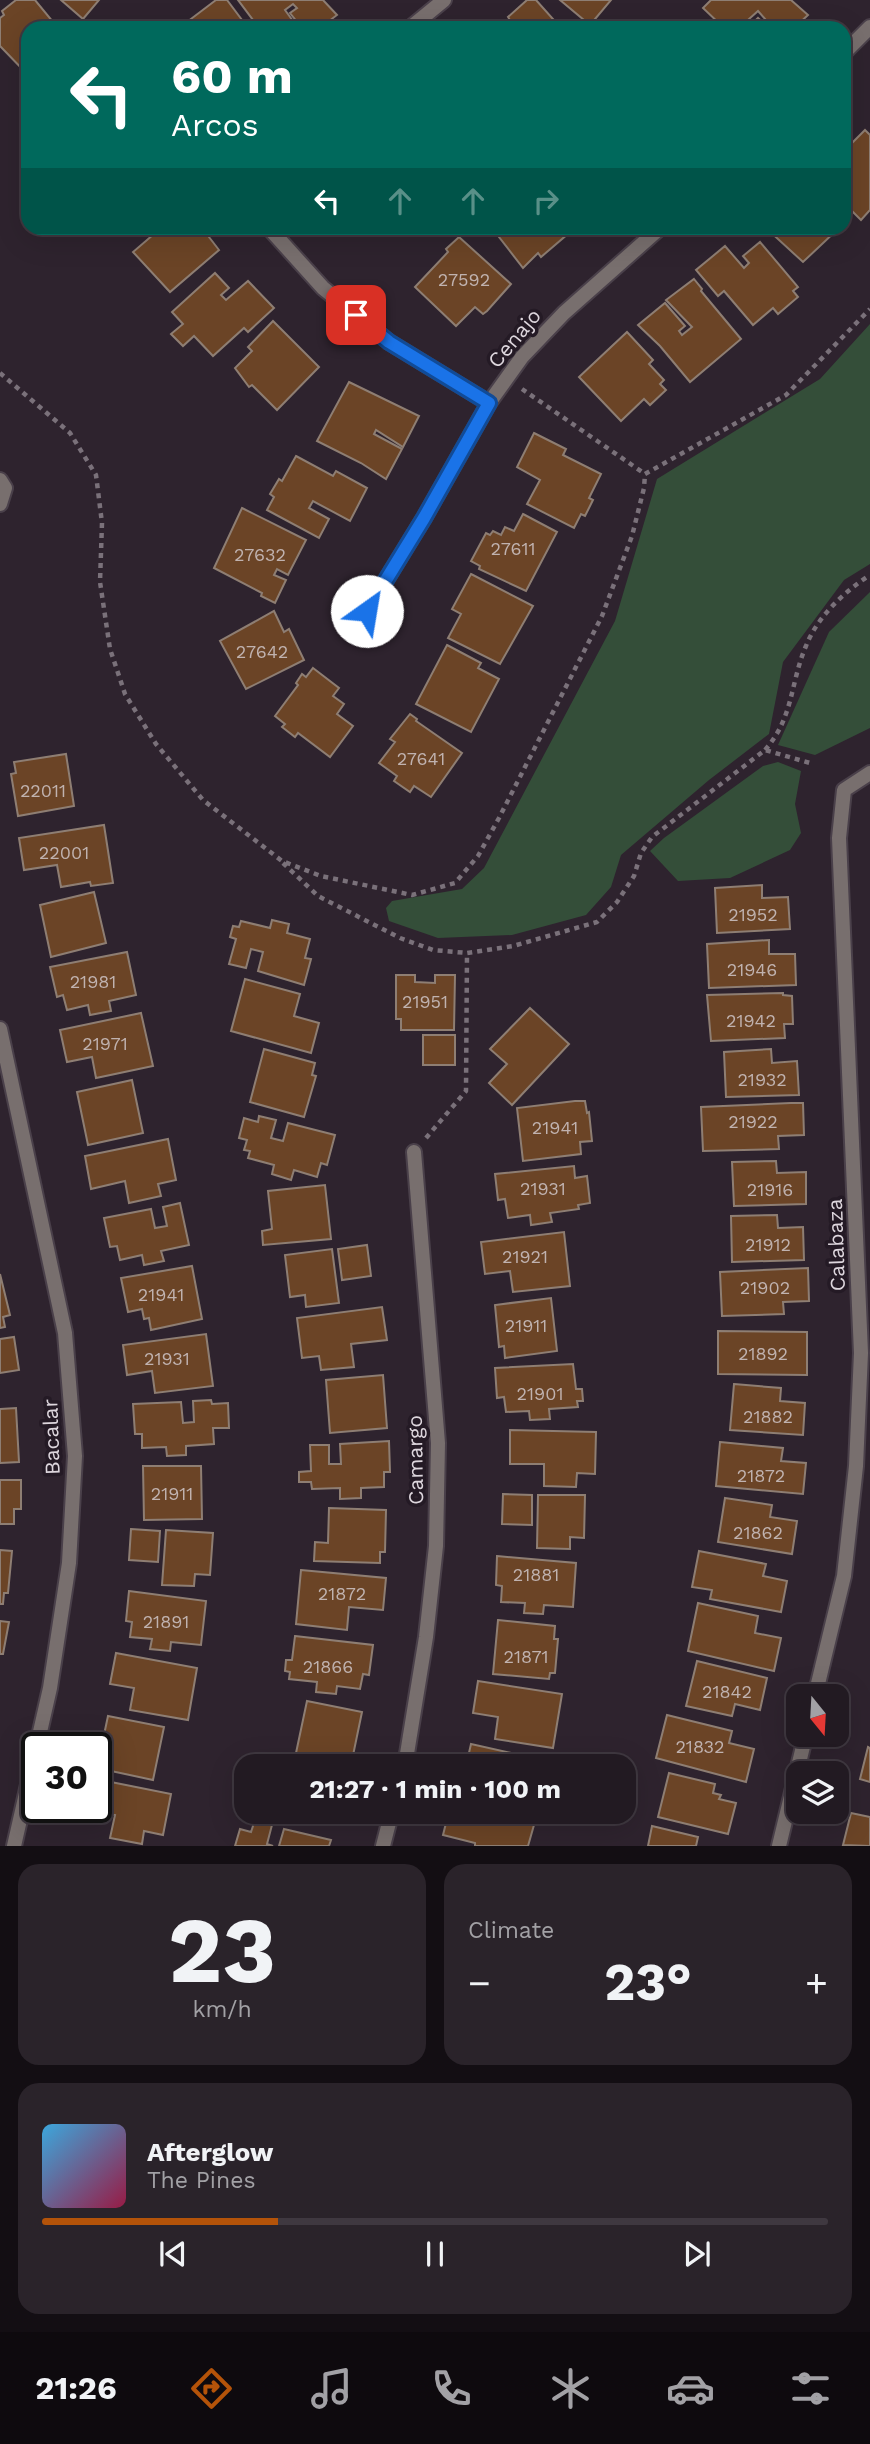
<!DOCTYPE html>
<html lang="en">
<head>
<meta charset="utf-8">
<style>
	body { margin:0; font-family:"Work Sans",sans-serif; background:#2a232a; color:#f1f3f6; height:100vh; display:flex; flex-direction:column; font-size:26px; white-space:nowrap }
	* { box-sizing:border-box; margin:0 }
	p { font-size:23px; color:#a2a1a5 }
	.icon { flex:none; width:38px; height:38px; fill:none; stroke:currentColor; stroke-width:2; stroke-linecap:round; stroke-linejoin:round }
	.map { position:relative; height:1846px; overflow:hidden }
	.sheet { display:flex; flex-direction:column; gap:18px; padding:18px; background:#130e13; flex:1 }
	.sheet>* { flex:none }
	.banner { position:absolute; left:21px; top:21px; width:830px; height:214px; border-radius:21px; box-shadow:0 7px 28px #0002,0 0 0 2px #3f3840; background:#00695c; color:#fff; overflow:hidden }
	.needle { width:46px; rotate:162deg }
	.buttons { position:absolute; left:786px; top:1684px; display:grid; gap:14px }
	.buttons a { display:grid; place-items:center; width:63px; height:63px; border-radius:14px; background:#221a22; box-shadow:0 7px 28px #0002,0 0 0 2px #3f3840; font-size:35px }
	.speed { position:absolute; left:21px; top:1732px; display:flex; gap:14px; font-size:35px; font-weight:700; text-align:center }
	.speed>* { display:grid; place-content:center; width:91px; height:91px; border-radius:50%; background:#221a22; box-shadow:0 7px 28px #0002,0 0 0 2px #3f3840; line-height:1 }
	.speed .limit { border:4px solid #111; border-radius:10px; background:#fff; color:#111 }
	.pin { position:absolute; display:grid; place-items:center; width:60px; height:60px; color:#fff; margin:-30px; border-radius:14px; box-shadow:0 4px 10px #0006 }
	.me { position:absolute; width:77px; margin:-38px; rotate:32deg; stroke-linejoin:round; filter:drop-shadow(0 0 5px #0008) }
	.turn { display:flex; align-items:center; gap:24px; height:147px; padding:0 35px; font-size:32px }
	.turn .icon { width:91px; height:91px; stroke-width:2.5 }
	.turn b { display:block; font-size:49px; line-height:60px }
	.lanes { display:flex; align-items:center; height:66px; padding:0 35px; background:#0003; justify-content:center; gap:35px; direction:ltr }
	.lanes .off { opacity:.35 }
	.big { font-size:52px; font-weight:700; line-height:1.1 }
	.sheet .widget { flex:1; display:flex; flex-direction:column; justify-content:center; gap:10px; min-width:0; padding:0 24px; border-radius:21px; background:#2a232a }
	.sheet .dial { align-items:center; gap:0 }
	.dial b { font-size:91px; line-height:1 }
	.song { display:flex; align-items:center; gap:21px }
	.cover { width:84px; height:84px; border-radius:10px; background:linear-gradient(135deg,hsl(200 70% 55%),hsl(340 70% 35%)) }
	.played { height:7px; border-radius:4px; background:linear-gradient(90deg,#b45309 30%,#3f3840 30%) }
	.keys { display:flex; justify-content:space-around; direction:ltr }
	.heat { display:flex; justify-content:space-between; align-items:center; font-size:38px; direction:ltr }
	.sheet .tiles { flex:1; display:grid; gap:18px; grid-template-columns:1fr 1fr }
	.widget:last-child { grid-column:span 2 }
	.trip { position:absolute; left:234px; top:1754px; width:402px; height:70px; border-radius:21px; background:#221a22; box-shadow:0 7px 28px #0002,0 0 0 2px #3f3840; font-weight:700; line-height:70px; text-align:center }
	.tab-bar { display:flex; height:112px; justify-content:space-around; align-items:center; background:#0e0a0e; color:#a2a1a5 }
	.tab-bar .icon { width:49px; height:49px }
	.tab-bar .selected { color:#b45309 }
	.tab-bar b { font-size:32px; color:#f1f3f6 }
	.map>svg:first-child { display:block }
	.green { fill:#344e39 }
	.building { fill:#6b4426; stroke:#8e7e73; stroke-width:2 }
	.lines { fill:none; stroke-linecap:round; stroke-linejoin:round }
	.street-casing { stroke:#4a404a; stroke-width:18 }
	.path { stroke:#7a717a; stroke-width:4.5; stroke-dasharray:5 5; stroke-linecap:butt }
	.street { stroke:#786f6e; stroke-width:14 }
	.route-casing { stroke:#114b97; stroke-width:18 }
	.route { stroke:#1a73e8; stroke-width:12 }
	.labels { text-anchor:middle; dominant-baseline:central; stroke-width:7; stroke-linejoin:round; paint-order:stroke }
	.number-label { font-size:18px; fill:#c0b2af }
	.street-label { font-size:21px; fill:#ddd6dd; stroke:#241a25 }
</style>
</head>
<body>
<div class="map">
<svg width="870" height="1846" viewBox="0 0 870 1846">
	<rect width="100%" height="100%" fill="#2e232e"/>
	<g class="green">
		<path d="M870 324V564L844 580 783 662 769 734 709 780 621 855 611 887 586 915 512 935 438 938 389 921 386 908 392 901 462 889 484 868 615 621 657 479 820 379Z"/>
		<path d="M870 592V728L815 755 778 745 829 632Z"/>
		<path d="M778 762 801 771 795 804 801 833 790 850 730 878 678 881 650 851 664 838 763 766Z"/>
	</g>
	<g class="building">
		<path d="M16 0H35L58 28H28V75L0 46V18L4 15 2 11Z"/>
		<path d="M61 0H99L83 19Z"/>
		<path d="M216 0H227L248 28H175L182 24 183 25Z"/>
		<path d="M238 0H323L337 15 320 28H302L290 13 297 8 293 4 285 10 298 28H259Z"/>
		<path d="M527 0H536L561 28H502L510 20 508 17Z"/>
		<path d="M560 0H611L590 25Z"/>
		<path d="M711 0H791L808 15 794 28H773L758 11 749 19 753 23 758 18 769 28H724L703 8Z"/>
		<path d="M865 130 870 135V210L861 220 844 203V149L845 150Z"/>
		<path d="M161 228H202L219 250 170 292 133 252Z"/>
		<path d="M492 228H565L569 233 541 257 538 253 523 268Z"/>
		<path d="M766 228H839L803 262Z"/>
		<path d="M459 237 511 284 487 311 483 314 475 307 456 326 415 287 448 252 446 249Z"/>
		<path d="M760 242 798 287 793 291 798 297 778 314 773 308 753 325 724 291 718 296 696 270 725 246 744 268 749 263 743 256Z"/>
		<path d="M215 273 229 288 221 295 226 300 248 281 274 308 248 332 244 328 213 356 194 336 183 346 171 334 183 324 172 312Z"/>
		<path d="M694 279 702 289 701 291 741 339 690 382 660 346 638 325 665 303 685 326 679 331 682 335 692 327 666 300Z"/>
		<path d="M273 321 319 367 277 410 252 385 249 387 235 368 252 351 248 347Z"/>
		<path d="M627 332 653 360 649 364 664 380 660 384 666 390 650 405 644 399 621 421 579 377Z"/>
		<path d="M349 382 419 416 403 447 376 430 374 434 402 449 386 479 361 463 317 441Z"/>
		<path d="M534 433 566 449 563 455 601 474 589 498 593 500 585 516 581 514 574 528 527 504 540 480 517 467Z"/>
		<path d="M296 456 333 476 336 471 367 488 350 521 313 501 309 508 329 519 319 538 267 510 274 497 270 494 279 479 282 481Z"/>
		<path d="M242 508 306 540 288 575 277 569 274 575 286 580 275 603 261 596 262 593 214 568Z"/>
		<path d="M523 514 557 532 526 591 479 569 480 566 471 561 486 533 490 535 493 531 501 535 505 527 514 531Z"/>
		<path d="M471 574 533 606 500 664 448 638 461 614 452 609Z"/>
		<path d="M274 611 284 632 289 629 304 660 246 689 220 641Z"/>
		<path d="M447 645 481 663 478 668 499 679 471 732 416 704Z"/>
		<path d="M313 668 339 688 333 696 344 704 337 714 353 726 330 757 298 733 295 737 282 727 285 724 275 716 298 685 296 683 302 674 306 677Z"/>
		<path d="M410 714 417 719 416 721 462 753 431 797 414 786 410 792 394 781 397 776 379 763 395 742 390 739Z"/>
		<path d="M66 754 74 806 18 816 11 774 16 773 14 762Z"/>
		<path d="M104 825 113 883 91 886 90 882 61 887 57 865 24 870 19 838Z"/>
		<path d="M762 885V898L788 897 790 929 717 933 715 888Z"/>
		<path d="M94 892 106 943 51 957 40 905Z"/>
		<path d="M272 920 289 924 287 933 310 939 305 958 311 959 304 985 258 971 263 952 251 949 246 968 229 964 236 939 230 937 233 926 239 927 241 921 270 928Z"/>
		<path d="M769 940V954H795L796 985 709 988 707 944Z"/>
		<path d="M127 952 136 995 109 1001 111 1011 90 1015 88 1005 67 1010 63 995 57 997 50 967Z"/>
		<path d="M396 975H415V982L435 983V975H455L454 1030H401V1019H396Z"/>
		<path d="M245 979 300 994 294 1016 319 1023 311 1053 231 1031Z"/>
		<path d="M783 993V995L792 996 793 1024H784L785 1038 711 1041 707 995Z"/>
		<path d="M530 1008 569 1044 512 1105 489 1083 507 1064 490 1049Z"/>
		<path d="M141 1013 153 1066 96 1078 92 1057 67 1062 60 1030Z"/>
		<rect x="423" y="1035" width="32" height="30"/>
		<path d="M264 1049 315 1063 312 1075 316 1076 304 1117 250 1102Z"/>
		<path d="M771 1049 772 1063 797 1061 799 1095 726 1097 724 1052Z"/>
		<path d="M132 1080 143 1133 88 1145 77 1092Z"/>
		<path d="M575 1101H585L587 1113 589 1112 592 1141 580 1142 581 1154 523 1161 517 1108Z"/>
		<path d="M791 1103H803L804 1135 778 1136 779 1149 703 1151 701 1107Z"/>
		<path d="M259 1116 276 1120 271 1138 283 1141 288 1123 335 1135 327 1165 321 1163 317 1177 294 1170 291 1180 272 1174 274 1165 248 1158 250 1151 244 1150 247 1140 239 1138 244 1118 258 1122Z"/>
		<path d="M168 1139 176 1180 158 1184 161 1196 129 1203 125 1181 91 1189 85 1156Z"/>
		<path d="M776 1161 777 1173 806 1172V1204L734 1206 732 1162Z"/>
		<path d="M574 1166 575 1178 587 1176 590 1203 578 1205 579 1209 550 1213 552 1222 531 1225 530 1215 508 1218 505 1199 498 1200 495 1174Z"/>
		<path d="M325 1185 331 1239 263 1245 262 1231 272 1229 268 1191Z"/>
		<path d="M180 1203 189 1245 161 1251 164 1261 144 1265 142 1255 120 1260 117 1246 110 1247 104 1218 151 1209 155 1228 167 1226 163 1207Z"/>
		<path d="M777 1215 778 1228 803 1227 804 1260 732 1262 731 1216Z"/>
		<path d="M564 1232 570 1286 513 1292 510 1271 485 1274 481 1242Z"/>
		<path d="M367 1245 371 1276 342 1280 338 1249Z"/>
		<path d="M332 1249 339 1303 306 1307 305 1295 290 1297 285 1255Z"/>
		<path d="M192 1266 202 1319 151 1330 149 1318 144 1319 142 1309 128 1312 121 1278Z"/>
		<path d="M808 1268 809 1301 783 1302 784 1314 722 1316 720 1272Z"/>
		<path d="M0 1274 10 1315 3 1317 5 1327 0 1328Z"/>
		<path d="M551 1298 557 1351 505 1358 504 1346 499 1347 495 1305Z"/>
		<path d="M382 1307 387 1340 351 1344 354 1367 321 1370 319 1356 302 1358 297 1318Z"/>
		<path d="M718 1331 807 1332V1375L718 1374Z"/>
		<path d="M206 1334 213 1386 155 1393 152 1371 127 1375 123 1345Z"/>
		<path d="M14 1337 19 1370 0 1373V1339Z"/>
		<path d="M573 1364 576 1389H582L583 1401H577L578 1407 549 1409 550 1419 530 1420 529 1411 506 1412 504 1397 497 1398 495 1368Z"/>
		<path d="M383 1375 387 1428 330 1433 326 1380Z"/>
		<path d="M734 1384 781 1388 780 1401 805 1403 803 1435 730 1430Z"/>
		<path d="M211 1400 212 1404 228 1403 229 1428H213L214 1444 186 1446V1455L167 1456 166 1447 142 1448V1434H135L133 1404 181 1402 183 1423 194 1422 193 1401Z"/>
		<path d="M16 1408 19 1462 0 1463V1409Z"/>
		<path d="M510 1430 596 1432 595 1474 577 1473 576 1487 544 1486V1464H510Z"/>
		<path d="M389 1441 390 1472H384V1487L361 1488V1498L340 1499V1488L312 1489 311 1482H299V1472L311 1471 310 1445H329V1464H341L340 1444Z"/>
		<path d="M720 1442 783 1448 781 1461 806 1463 803 1494 716 1486Z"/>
		<path d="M143 1466H201L202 1519 144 1520Z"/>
		<path d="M0 1480H21V1509H14V1524H0Z"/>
		<path d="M503 1494 532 1495V1525L502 1524Z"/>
		<path d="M538 1495H585L584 1538 570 1537V1549L537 1548Z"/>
		<path d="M725 1498 772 1505 770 1517 797 1521 792 1554 718 1542Z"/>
		<path d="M329 1508 386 1510 385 1552H380V1563L314 1561 315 1542 328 1543Z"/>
		<path d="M131 1529 160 1531 158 1562 129 1560Z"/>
		<path d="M166 1530 213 1533 210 1575 195 1574 194 1586 162 1585Z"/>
		<path d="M0 1550 12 1551 8 1593H4L3 1604H0Z"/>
		<path d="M699 1551 766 1564 763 1576 787 1581 781 1612 710 1599 712 1590 692 1587Z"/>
		<path d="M497 1556 576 1563 573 1607 544 1605 543 1614 524 1613 525 1603 501 1602 502 1586 496 1585Z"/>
		<path d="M301 1570 386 1578 383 1610 349 1607 347 1630 296 1624Z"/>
		<path d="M129 1591 206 1601 201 1645 171 1642 170 1651 150 1649 152 1639 130 1637 132 1622 126 1621Z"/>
		<path d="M698 1603 758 1616 755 1633 781 1638 774 1671 688 1651Z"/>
		<path d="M498 1620 555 1626 554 1639H558L555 1673H550L549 1679 493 1674Z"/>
		<path d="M0 1621 9 1622 3 1654H0Z"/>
		<path d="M295 1636 373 1645 369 1675 363 1674 360 1689 337 1686 336 1694 316 1692 317 1682 289 1679 290 1672 285 1671 286 1660H292Z"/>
		<path d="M116 1653 197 1668 188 1720 130 1710 134 1688 110 1684Z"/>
		<path d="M697 1661 767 1678 760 1710 735 1704 732 1716 686 1706Z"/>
		<path d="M478 1681 562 1694 553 1748 495 1739 498 1717 473 1713Z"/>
		<path d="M307 1701 362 1712 351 1765 296 1753Z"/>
		<path d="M667 1715 732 1731 729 1743 754 1749 746 1782 656 1758Z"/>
		<path d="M108 1716 164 1727 153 1780 97 1768Z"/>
		<path d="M471 1744 547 1761 546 1766H466Z"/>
		<path d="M868 1747 870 1748V1782L860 1779Z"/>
		<path d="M270 1758 301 1766H268Z"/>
		<path d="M669 1773 715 1784 713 1793 721 1795 719 1799 736 1803 728 1834 658 1817Z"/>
		<path d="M96 1779 171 1794 163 1835 144 1831 142 1844 110 1838 115 1815 79 1809 96 1808Z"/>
		<path d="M262 1811H315L312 1824Z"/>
		<path d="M449 1811H480L534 1825 528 1846H475V1843L443 1835Z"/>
		<path d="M851 1813 870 1817V1846L843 1845Z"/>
		<path d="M255 1820 272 1825 267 1844 273 1846H235L240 1829 251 1832Z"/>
		<path d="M652 1826 698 1837 696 1846H648Z"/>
		<path d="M284 1829 331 1840 329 1846H279Z"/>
	</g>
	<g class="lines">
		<defs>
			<g id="street">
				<path d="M410 28 444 0"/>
				<path d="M844 53 870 27"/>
				<path d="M269 228 323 288 389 342 489 403"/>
				<path d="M0 480 5 488 0 504"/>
				<path d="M367 611 424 518 489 403 522 357 564 313 660 228"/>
				<path d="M0 1029 65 1333 75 1456 69 1563 50 1688 14 1846"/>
				<path d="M815 1696 844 1576 856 1466 861 1353 839 838 844 790 870 773"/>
				<path d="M405 1766 426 1637 436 1546 438 1443 414 1152"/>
				<path d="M383 1846 392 1811"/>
				<path d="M779 1846 806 1734"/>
			</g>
		</defs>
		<use href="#street" class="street-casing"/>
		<g class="path">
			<path d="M0 373 70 433 96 475 102 523 100 582 110 649 125 694 156 744 203 800 282 861 321 876 412 895 455 883 478 856 499 818 602 616 632 536 644 488 645 474"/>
			<path d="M522 389 645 474"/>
			<path d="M645 474 786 395 870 309"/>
			<path d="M765 750C794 717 790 683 806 646 817 617 845 591 870 575"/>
			<path d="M283 863 318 896 400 938 433 950 467 953"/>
			<path d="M426 1138 466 1091 467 953 513 946 597 922 617 902 634 876 641 853 652 837 765 750 810 763"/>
		</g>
		<use href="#street" class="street"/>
	</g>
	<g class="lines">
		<defs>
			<path id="route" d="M356 315 389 342 489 403 424 518 367 611"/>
		</defs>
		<use href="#route" class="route-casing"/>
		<use href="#route" class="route"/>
	</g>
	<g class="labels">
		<g class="number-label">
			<text x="464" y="279">27592</text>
			<text x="513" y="548">27611</text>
			<text x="260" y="554">27632</text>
			<text x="262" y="651">27642</text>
			<text x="421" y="758">27641</text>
			<text x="43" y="790">22011</text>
			<text x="64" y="852">22001</text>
			<text x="753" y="914">21952</text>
			<text x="752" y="969">21946</text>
			<text x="93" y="981">21981</text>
			<text x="425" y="1001">21951</text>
			<text x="751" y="1020">21942</text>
			<text x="105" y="1043">21971</text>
			<text x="762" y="1079">21932</text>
			<text x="753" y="1121">21922</text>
			<text x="555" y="1127">21941</text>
			<text x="543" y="1188">21931</text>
			<text x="770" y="1189">21916</text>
			<text x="768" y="1244">21912</text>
			<text x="525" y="1256">21921</text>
			<text x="765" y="1287">21902</text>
			<text x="161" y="1294">21941</text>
			<text x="526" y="1325">21911</text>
			<text x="763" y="1353">21892</text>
			<text x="167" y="1358">21931</text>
			<text x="540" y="1393">21901</text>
			<text x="768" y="1416">21882</text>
			<text x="761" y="1475">21872</text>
			<text x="172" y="1493">21911</text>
			<text x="758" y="1532">21862</text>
			<text x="536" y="1574">21881</text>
			<text x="342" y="1593">21872</text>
			<text x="166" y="1621">21891</text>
			<text x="526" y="1656">21871</text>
			<text x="328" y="1666">21866</text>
			<text x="727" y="1691">21842</text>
			<text x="700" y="1746">21832</text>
		</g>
		<g class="street-label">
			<text transform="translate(514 338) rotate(-50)">Cenajo</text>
			<text transform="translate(836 1245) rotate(-92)">Calabaza</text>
			<text transform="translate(51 1437) rotate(-92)">Bacalar</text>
			<text transform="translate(415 1460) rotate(-91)">Camargo</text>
		</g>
	</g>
</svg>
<div class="buttons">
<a><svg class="needle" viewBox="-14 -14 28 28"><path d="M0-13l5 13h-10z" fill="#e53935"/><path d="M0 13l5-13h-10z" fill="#a2a1a5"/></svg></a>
<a><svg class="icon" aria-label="layers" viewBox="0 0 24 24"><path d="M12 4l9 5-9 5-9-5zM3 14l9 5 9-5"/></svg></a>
</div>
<div class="speed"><div class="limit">30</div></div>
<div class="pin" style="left:356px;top:315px;background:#d93025"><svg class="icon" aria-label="arrive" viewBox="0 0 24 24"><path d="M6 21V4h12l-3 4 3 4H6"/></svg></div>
<svg class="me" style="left:367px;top:611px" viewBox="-20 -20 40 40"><circle r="19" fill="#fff"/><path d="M0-13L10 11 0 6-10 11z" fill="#1a73e8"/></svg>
<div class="trip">21:27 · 1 min · 100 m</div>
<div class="banner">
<div class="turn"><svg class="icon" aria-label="left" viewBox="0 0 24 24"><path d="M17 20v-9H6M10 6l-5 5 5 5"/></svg><div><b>60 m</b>Arcos</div></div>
<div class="lanes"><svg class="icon" aria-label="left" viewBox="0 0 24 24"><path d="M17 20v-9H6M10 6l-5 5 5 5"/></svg><svg class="icon off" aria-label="ahead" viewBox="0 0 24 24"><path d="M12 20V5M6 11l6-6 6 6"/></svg><svg class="icon off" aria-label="ahead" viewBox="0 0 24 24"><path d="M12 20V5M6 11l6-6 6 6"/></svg><svg class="icon off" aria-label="right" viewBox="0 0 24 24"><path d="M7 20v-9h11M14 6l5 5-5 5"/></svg></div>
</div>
</div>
<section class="sheet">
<div class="tiles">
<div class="widget dial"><b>23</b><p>km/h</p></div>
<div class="widget"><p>Climate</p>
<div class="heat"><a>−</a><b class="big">23°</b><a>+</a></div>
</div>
<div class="widget">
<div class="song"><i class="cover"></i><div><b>Afterglow</b><p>The Pines</p></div></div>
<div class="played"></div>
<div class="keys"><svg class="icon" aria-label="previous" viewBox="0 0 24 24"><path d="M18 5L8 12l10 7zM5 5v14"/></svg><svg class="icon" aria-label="pause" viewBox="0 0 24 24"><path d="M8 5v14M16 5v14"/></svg><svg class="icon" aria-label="next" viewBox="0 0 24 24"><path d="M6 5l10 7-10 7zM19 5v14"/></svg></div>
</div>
</div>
</section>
<nav class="tab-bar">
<b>21:26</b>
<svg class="icon selected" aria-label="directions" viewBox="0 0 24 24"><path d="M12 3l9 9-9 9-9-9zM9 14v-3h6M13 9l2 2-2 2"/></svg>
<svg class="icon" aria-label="music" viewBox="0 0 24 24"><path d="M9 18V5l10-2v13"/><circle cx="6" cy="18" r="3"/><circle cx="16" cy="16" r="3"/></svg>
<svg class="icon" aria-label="phone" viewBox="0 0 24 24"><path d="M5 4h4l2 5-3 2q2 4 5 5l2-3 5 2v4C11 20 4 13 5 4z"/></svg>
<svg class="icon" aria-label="climate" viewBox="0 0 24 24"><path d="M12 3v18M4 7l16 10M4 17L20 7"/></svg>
<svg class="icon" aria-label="car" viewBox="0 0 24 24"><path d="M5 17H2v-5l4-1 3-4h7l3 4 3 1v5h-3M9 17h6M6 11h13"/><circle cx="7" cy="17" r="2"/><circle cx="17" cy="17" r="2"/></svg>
<svg class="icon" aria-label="filters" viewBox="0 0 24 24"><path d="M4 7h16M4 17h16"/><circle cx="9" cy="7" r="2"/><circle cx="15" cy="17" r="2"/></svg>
</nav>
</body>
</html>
